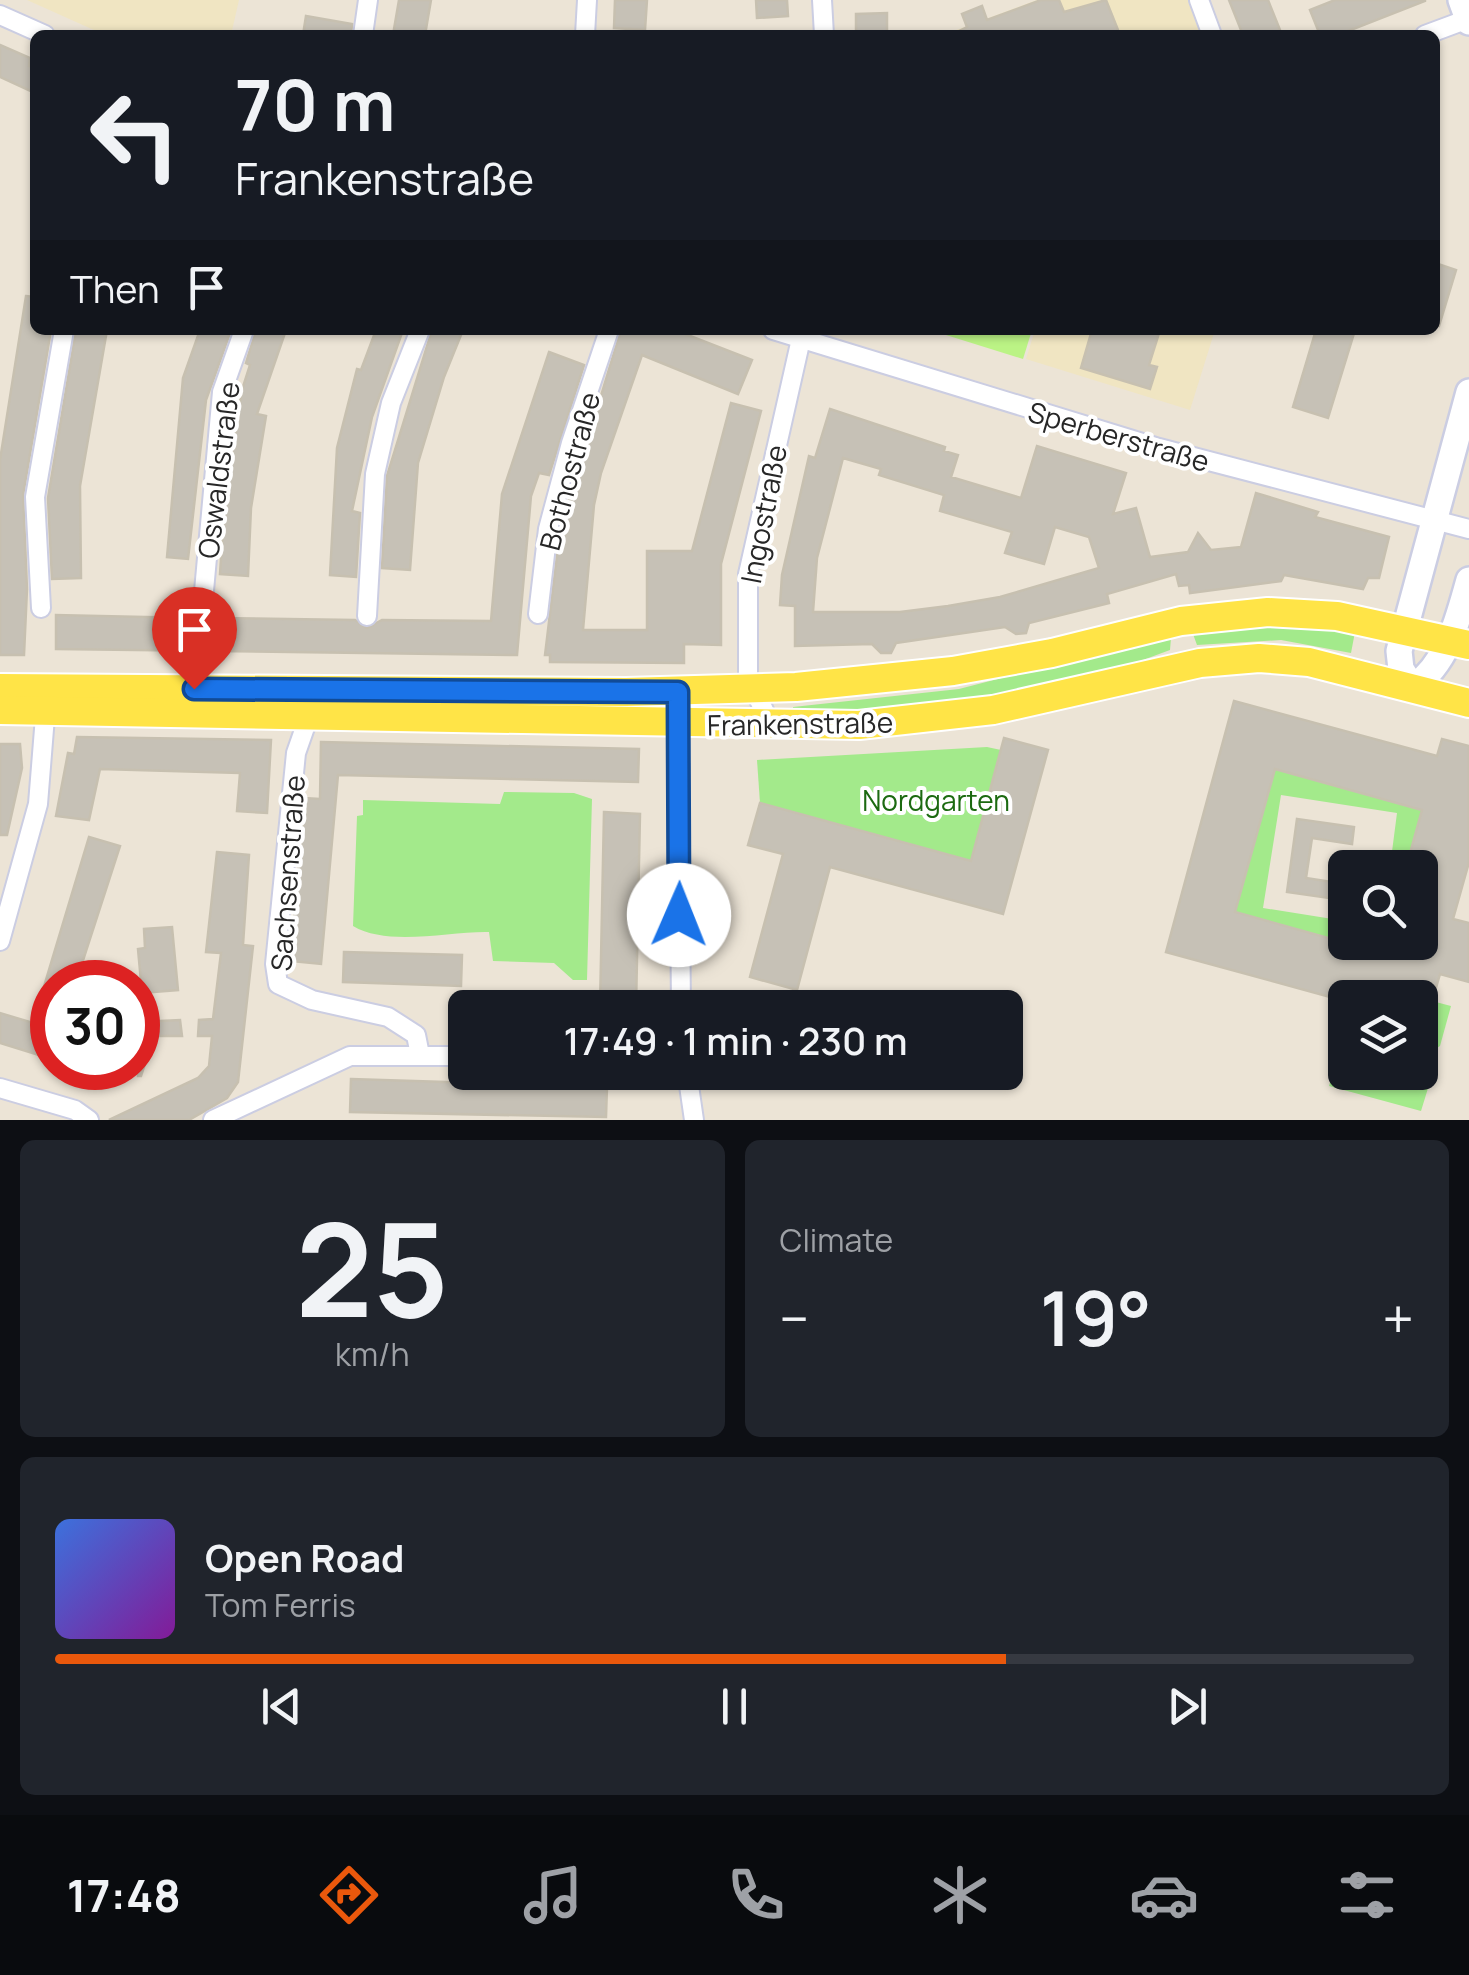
<!DOCTYPE html>
<html lang="en">
<head>
<meta charset="utf-8">
<style>
	body { margin:0; font-family:Manrope,sans-serif; background:#20242c; color:#f1f3f6; height:100vh; display:flex; flex-direction:column; font-size:38px; white-space:nowrap }
	* { box-sizing:border-box; margin:0 }
	p { font-size:32px; color:#9ea1a6 }
	.icon { flex:none; width:55px; height:55px; fill:none; stroke:currentColor; stroke-width:2; stroke-linecap:round; stroke-linejoin:round }
	.map { position:relative; height:1120px; overflow:hidden }
	.details { display:flex; flex-direction:column; gap:20px; padding:20px; background:#0d0f14; flex:1 }
	.details>* { flex:none }
	.hud { position:absolute; left:30px; top:30px; width:1410px; height:305px; border-radius:15px; box-shadow:0 2px 8px #0004; background:#171b24; color:#f1f3f6; overflow:hidden }
	.controls { position:absolute; left:1328px; top:850px; display:grid; gap:20px }
	.controls a { display:grid; place-items:center; width:110px; height:110px; border-radius:15px; background:#171b24; box-shadow:0 2px 8px #0004; font-size:50px }
	.speed { position:absolute; left:30px; top:960px; display:flex; gap:20px; font-size:50px; font-weight:700; text-align:center }
	.speed>* { display:grid; place-content:center; width:130px; height:130px; border-radius:50%; background:#171b24; box-shadow:0 2px 8px #0004; line-height:1 }
	.speed .limit { border:15px solid #d22; background:#fff; color:#111 }
	.pin { position:absolute; display:grid; place-items:center; width:85px; height:85px; color:#fff; margin:-102px -42px; border-radius:50% 50% 50% 0; rotate:-45deg; box-shadow:0 0 10px #0007 }
	.pin .icon { rotate:45deg }
	.me { position:absolute; width:110px; margin:-55px; rotate:1deg; stroke-linejoin:round; filter:drop-shadow(0 0 8px #0008) }
	.turn { display:flex; align-items:center; gap:35px; height:210px; padding:0 40px; font-size:45px }
	.turn .icon { width:130px; height:130px; stroke-width:2.5 }
	.turn b { display:block; font-size:70px; line-height:85px }
	.then { display:flex; align-items:center; height:95px; padding:0 40px; background:#0003; gap:20px; font-size:38px }
	.big { font-size:75px; font-weight:600; line-height:1.1 }
	.details .tile { flex:1; display:flex; flex-direction:column; justify-content:center; gap:15px; min-width:0; padding:0 35px; border-radius:15px; background:#20242c }
	.details .dial { align-items:center; gap:0 }
	.dial b { font-size:130px; line-height:1 }
	.song { display:flex; align-items:center; gap:30px }
	.cover { width:120px; height:120px; border-radius:15px; background:linear-gradient(135deg,hsl(220 70% 55%),hsl(290 70% 35%)) }
	.played { height:10px; border-radius:5px; background:linear-gradient(90deg,#ea580c 70%,#363941 70%) }
	.keys { display:flex; justify-content:space-around; direction:ltr }
	.heat { display:flex; justify-content:space-between; align-items:center; font-size:55px; direction:ltr }
	.details .tiles { flex:1; display:grid; gap:20px; grid-template-columns:1fr 1fr }
	.tile:last-child { grid-column:span 2 }
	.trip { position:absolute; left:448px; top:990px; width:575px; height:100px; border-radius:15px; background:#171b24; box-shadow:0 2px 8px #0004; font-weight:600; line-height:100px; text-align:center }
	.tabs { display:flex; height:160px; justify-content:space-around; align-items:center; background:#090b0e; color:#9ea1a6 }
	.tabs .icon { width:70px; height:70px }
	.tabs .on { color:#ea580c }
	.tabs b { font-size:45px; color:#f1f3f6 }
	.map>svg:first-child { display:block }
	.education { fill:#f0e5c2 }
	.green { fill:#a3ea8b }
	.pitch { fill:#bbf385 }
	.building { fill:#c6c1b6; stroke:#c7c0b0; stroke-width:2.5; fill-rule:evenodd }
	.lines { fill:none; stroke-linecap:round; stroke-linejoin:round }
	.minor-casing { stroke:#cbcde2; stroke-width:22 }
	.secondary-casing { stroke:#cbcde2; stroke-width:30 }
	.primary-casing { stroke:#fff; stroke-width:32 }
	.minor { stroke:#fff; stroke-width:18 }
	.secondary { stroke:#fff; stroke-width:25 }
	.primary { stroke:#ffe447; stroke-width:28 }
	.route-casing { stroke:#114b97; stroke-width:25 }
	.route { stroke:#1a73e8; stroke-width:18 }
	.labels { text-anchor:middle; dominant-baseline:central; stroke-width:8; stroke-linejoin:round; paint-order:stroke }
	.street-label { font-size:28px; fill:#272727; stroke:#fff }
	.park-label { font-size:28px; fill:#1c6a11; stroke:#fff }
</style>
</head>
<body>
<div class="map">
<svg width="1469" height="1120" viewBox="0 0 1469 1120">
	<rect width="100%" height="100%" fill="#ece4d6"/>
	<g class="education">
		<path d="M27 0H239L231 35H105Z"/>
		<path d="M1037 0H1188L1202 35H943Z"/>
		<path d="M1035 330H1215L1190 410 1026 359Z"/>
	</g>
	<g class="green">
		<path d="M1307 624 1355 632 1351 653 1281 640 1197 645 1193 634 1214 626Z"/>
		<path d="M1161 637 1171 638 1170 650 1105 674 965 705 793 716V707L959 689Z"/>
		<path d="M987 747 1001 750 971 861 760 803 757 760Z"/>
		<path d="M1275 769 1422 810 1406 867H1390L1397 813 1281 795 1263 908 1345 921V942L1235 912Z"/>
		<path d="M504 792 574 793 592 799 587 980H573L554 963 493 961 489 932C450 931 388 947 353 926L357 816 363 815V800L500 804Z"/>
		<path d="M1432 1001 1451 1006 1440 1046 1427 1054 1420 1052V1038Z"/>
		<path d="M1345 1054V1072L1378 1073 1405 1080 1408 1073H1423L1429 1085 1421 1111 1329 1086 1336 1062Z"/>
	</g>
	<path class="pitch" d="M930 330H1032L1023 359Z"/>
	<g class="building">
		<path d="M399 0H431L425 35H393Z"/>
		<path d="M615 0H647L645 30 614 28Z"/>
		<path d="M756 0H787L788 16 757 18Z"/>
		<path d="M1041 0H1059L1064 12 1106 0 1120 35H951L967 27 962 14 982 6 987 20Z"/>
		<path d="M1229 0H1268L1282 35H1243Z"/>
		<path d="M1335 0H1425V1L1338 35H1320L1310 10Z"/>
		<path d="M887 13V35H856V14Z"/>
		<path d="M306 16 352 24 351 35H303Z"/>
		<path d="M0 45 30 58 29 66 35 69V93L0 77Z"/>
		<path d="M1435 263 1456 270 1439 326 1435 325Z"/>
		<path d="M26 296 35 297V330H51L23 495 27 589 24 655H0V460Z"/>
		<path d="M76 330H107L80 486 81 578 52 579 48 498Z"/>
		<path d="M200 330H231L206 400 188 559 167 557 183 378Z"/>
		<path d="M256 330H286L257 414 266 416 251 508 248 576 220 574 225 497 242 390 250 365 246 363Z"/>
		<path d="M376 330H403L372 417 352 511 360 513 356 577 330 575 337 448 357 369 361 370Z"/>
		<path d="M432 330H463L444 377 418 463 410 570 382 568 387 476Z"/>
		<path d="M621 330H675L752 360 738 394 642 355 601 473 594 505 583 630H647V551H692L731 403 761 411 721 564V645L684 644V663L550 662V655H545L560 531Z"/>
		<path d="M1092 330H1160L1149 365 1157 367 1150 389 1081 368Z"/>
		<path d="M1316 330H1355L1328 418 1293 407Z"/>
		<path d="M549 352 584 365 549 475 539 473 531 496 517 655 56 649V615L191 618 202 625 213 618 355 620 367 628 382 620 491 621 502 494Z"/>
		<path d="M830 409 945 447 944 451 958 455 951 477 1021 498 1037 446 1126 473 1113 514 1136 508 1150 557 1188 552 1198 533 1211 550 1241 547 1256 493 1318 512 1315 517 1389 537 1379 578H1368L1363 589 1284 575 1281 581 1190 593 1189 585 1179 586 1176 574 1107 594 1109 603 1029 623 1026 633 1016 634 1005 627 896 643 891 653H881L872 644 795 646V606L780 605 782 575 809 456 815 458ZM843 458 881 469 879 475 944 495 940 511 1012 532 1005 553 1044 564 1055 527 1089 537 1099 568 1000 597 948 606 900 612H813L817 558Z"/>
		<path d="M1234 701 1437 756 1442 739 1469 746V862L1453 919 1469 923V982L1440 974 1433 998H1345V1001L1166 952ZM1275 769 1422 810 1406 868H1420V942H1385L1382 953 1235 912Z"/>
		<path d="M77 737 271 740 267 813 237 811 240 773 100 769 89 820 56 816 68 753 74 754Z"/>
		<path d="M1004 738 1048 750 1003 914 830 867 797 990 750 977 783 854 748 845 760 803 971 861Z"/>
		<path d="M321 742 639 749 638 782 338 775 321 964 290 961 305 798 320 799Z"/>
		<path d="M0 744H20L22 768 7 835H0Z"/>
		<path d="M604 812 640 814 636 1008H600Z"/>
		<path d="M1297 819 1354 827 1352 844 1312 838 1306 878 1345 884 1344 900 1287 892Z"/>
		<path d="M89 837 120 846 76 982H52V1032L45 1057 0 1043V1013L33 1023Z"/>
		<path d="M217 852 249 855 243 945 253 946 238 1082 227 1098 189 1120H109L198 1078 209 1066 212 1036H198L199 1020 213 1019 221 953 206 952Z"/>
		<path d="M172 927 178 990 142 993 138 949 145 948 144 929Z"/>
		<path d="M344 952 462 955 461 986 343 982Z"/>
		<path d="M180 1020 182 1036H154L141 1076H138V1022Z"/>
		<path d="M351 1079 607 1087 606 1117 350 1112Z"/>
	</g>
	<g class="lines">
		<defs>
			<g id="minor">
				<path d="M822 0 824 35"/>
				<path d="M1199 0 1212 35"/>
				<path d="M0 15 45 35"/>
				<path d="M363 35 368 0"/>
				<path d="M585 35 587 0"/>
				<path d="M1425 35 1468 19"/>
				<path d="M773 330 1159 448 1469 529"/>
				<path d="M41 608 35 497 64 330"/>
				<path d="M202 613 222 392 244 330"/>
				<path d="M538 614 548 529 571 443 609 330"/>
				<path d="M367 616 375 474 391 403 420 330"/>
				<path d="M678 691 681 1008"/>
				<path d="M309 716 296 753 275 964 278 984 312 1000 388 1017 416 1035 420 1055"/>
				<path d="M772 727 748 677V574L803 330"/>
				<path d="M0 941 38 804 46 704"/>
				<path d="M687 1072 694 1120"/>
				<path d="M0 1088 75 1110 89 1120"/>
				<path d="M213 1120 350 1056H465"/>
			</g>
			<g id="secondary">
				<path d="M1461 0 1469 22"/>
				<path d="M1469 392 1399 651 1401 669 1413 688C1449 660 1457 622 1469 580"/>
			</g>
			<g id="primary">
				<path d="M0 688 626 692 796 687 953 671 1052 653 1181 621 1268 612 1337 616 1469 645"/>
				<path d="M0 710 859 725 993 710 1200 663 1259 658 1309 662 1469 703"/>
			</g>
		</defs>
		<use href="#minor" class="minor-casing"/>
		<use href="#secondary" class="secondary-casing"/>
		<use href="#primary" class="primary-casing"/>
		<use href="#minor" class="minor"/>
		<use href="#secondary" class="secondary"/>
		<use href="#primary" class="primary"/>
	</g>
	<g class="lines">
		<defs>
			<path id="route" d="M194 689 678 692 679 915"/>
		</defs>
		<use href="#route" class="route-casing"/>
		<use href="#route" class="route"/>
	</g>
	<g class="labels">
		<g class="street-label">
			<text transform="translate(1119 436) rotate(16)">Sperberstraße</text>
			<text transform="translate(218 470) rotate(-83)">Oswaldstraße</text>
			<text transform="translate(569 471) rotate(-75)">Bothostraße</text>
			<text transform="translate(763 514) rotate(-79)">Ingostraße</text>
			<text transform="translate(800 723) rotate(-1)">Frankenstraße</text>
			<text transform="translate(287 873) rotate(-86)">Sachsenstraße</text>
		</g>
		<g class="park-label">
			<text x="936" y="800">Nordgarten</text>
		</g>
	</g>
</svg>
<div class="controls">
<a><svg class="icon" aria-label="search" viewBox="0 0 24 24"><circle cx="10" cy="10" r="6"/><path d="M15 15l6 6"/></svg></a>
<a><svg class="icon" aria-label="layers" viewBox="0 0 24 24"><path d="M12 4l9 5-9 5-9-5zM3 14l9 5 9-5"/></svg></a>
</div>
<div class="speed"><div class="limit">30</div></div>
<div class="pin" style="left:194px;top:689px;background:#d93025"><svg class="icon" aria-label="arrive" viewBox="0 0 24 24"><path d="M6 21V4h12l-3 4 3 4H6"/></svg></div>
<svg class="me" style="left:679px;top:915px" viewBox="-20 -20 40 40"><circle r="19" fill="#fff"/><path d="M0-13L10 11 0 6-10 11z" fill="#1a73e8"/></svg>
<div class="trip">17:49 · 1 min · 230 m</div>
<div class="hud">
<div class="turn"><svg class="icon" aria-label="left" viewBox="0 0 24 24"><path d="M17 20v-9H6M10 6l-5 5 5 5"/></svg><div><b>70 m</b>Frankenstraße</div></div>
<div class="then">Then<svg class="icon" aria-label="arrive" viewBox="0 0 24 24"><path d="M6 21V4h12l-3 4 3 4H6"/></svg></div>
</div>
</div>
<section class="details">
<div class="tiles">
<div class="tile dial"><b>25</b><p>km/h</p></div>
<div class="tile"><p>Climate</p>
<div class="heat"><a>−</a><b class="big">19°</b><a>+</a></div>
</div>
<div class="tile">
<div class="song"><i class="cover"></i><div><b>Open Road</b><p>Tom Ferris</p></div></div>
<div class="played"></div>
<div class="keys"><svg class="icon" aria-label="previous" viewBox="0 0 24 24"><path d="M18 5L8 12l10 7zM5 5v14"/></svg><svg class="icon" aria-label="pause" viewBox="0 0 24 24"><path d="M8 5v14M16 5v14"/></svg><svg class="icon" aria-label="next" viewBox="0 0 24 24"><path d="M6 5l10 7-10 7zM19 5v14"/></svg></div>
</div>
</div>
</section>
<nav class="tabs">
<b>17:48</b>
<svg class="icon on" aria-label="directions" viewBox="0 0 24 24"><path d="M12 3l9 9-9 9-9-9zM9 14v-3h6M13 9l2 2-2 2"/></svg>
<svg class="icon" aria-label="music" viewBox="0 0 24 24"><path d="M9 18V5l10-2v13"/><circle cx="6" cy="18" r="3"/><circle cx="16" cy="16" r="3"/></svg>
<svg class="icon" aria-label="phone" viewBox="0 0 24 24"><path d="M5 4h4l2 5-3 2q2 4 5 5l2-3 5 2v4C11 20 4 13 5 4z"/></svg>
<svg class="icon" aria-label="climate" viewBox="0 0 24 24"><path d="M12 3v18M4 7l16 10M4 17L20 7"/></svg>
<svg class="icon" aria-label="car" viewBox="0 0 24 24"><path d="M5 17H2v-5l4-1 3-4h7l3 4 3 1v5h-3M9 17h6M6 11h13"/><circle cx="7" cy="17" r="2"/><circle cx="17" cy="17" r="2"/></svg>
<svg class="icon" aria-label="filters" viewBox="0 0 24 24"><path d="M4 7h16M4 17h16"/><circle cx="9" cy="7" r="2"/><circle cx="15" cy="17" r="2"/></svg>
</nav>
</body>
</html>
